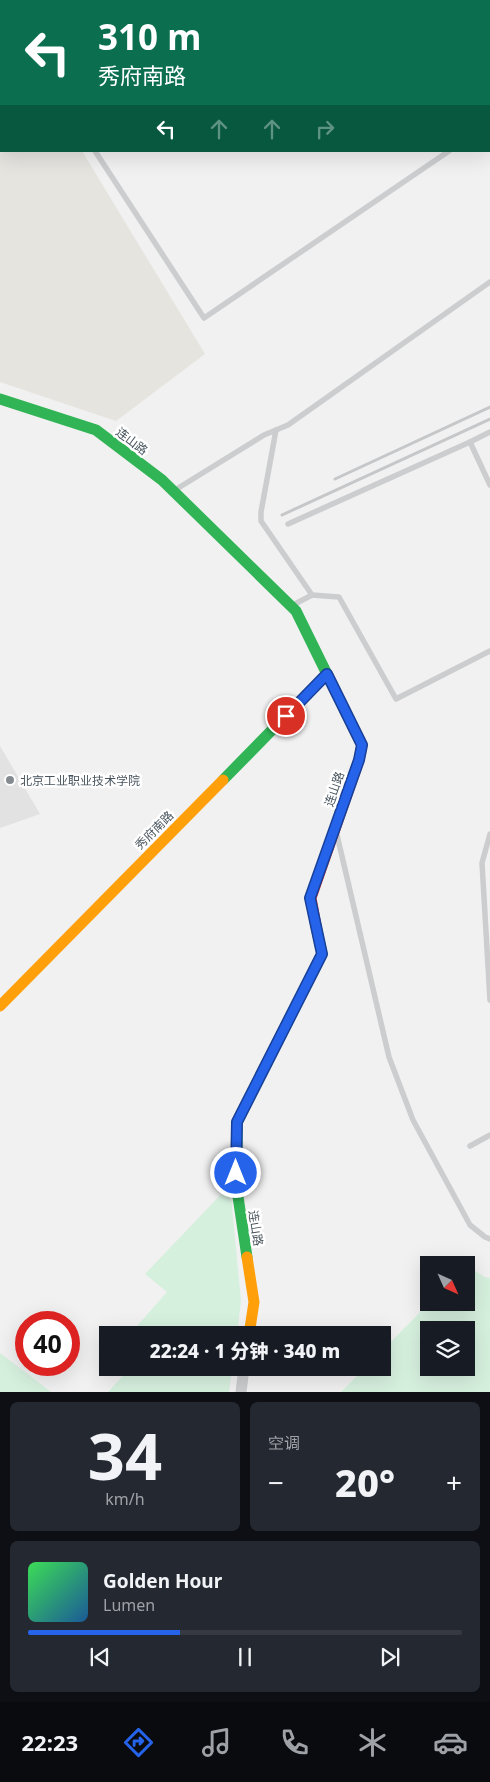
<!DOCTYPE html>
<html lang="zh">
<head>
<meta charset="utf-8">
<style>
	body { margin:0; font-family:"Noto Sans","Noto Sans SC",sans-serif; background:#242831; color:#f1f3f6; height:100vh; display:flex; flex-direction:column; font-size:19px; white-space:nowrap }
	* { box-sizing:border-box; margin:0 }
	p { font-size:16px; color:#9ea1a6 }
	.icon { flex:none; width:28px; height:28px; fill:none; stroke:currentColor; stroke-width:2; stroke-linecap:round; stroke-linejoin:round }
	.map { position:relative; height:1392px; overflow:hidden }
	.sheet { display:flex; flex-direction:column; gap:10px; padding:10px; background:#0d0f14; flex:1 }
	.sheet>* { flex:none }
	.guide { position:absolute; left:0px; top:0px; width:490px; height:152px; box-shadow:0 5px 20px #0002; background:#0b6e4f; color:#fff; overflow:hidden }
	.needle { width:32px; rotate:135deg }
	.tools { position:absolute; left:420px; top:1256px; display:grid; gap:10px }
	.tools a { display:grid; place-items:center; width:55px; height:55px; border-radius:0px; background:#171b24; box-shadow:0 5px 20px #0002; font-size:25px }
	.speed { position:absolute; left:15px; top:1311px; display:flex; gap:10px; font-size:25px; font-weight:700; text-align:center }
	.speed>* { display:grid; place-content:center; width:65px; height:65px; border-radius:50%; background:#171b24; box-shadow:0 5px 20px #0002; line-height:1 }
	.speed .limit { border:8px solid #d22; background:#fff; color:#111 }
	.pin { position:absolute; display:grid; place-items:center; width:42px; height:42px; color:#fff; margin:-21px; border:2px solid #fff; border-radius:50%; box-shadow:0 1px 5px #0007 }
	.me { position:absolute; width:55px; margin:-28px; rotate:0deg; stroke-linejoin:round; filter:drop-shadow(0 0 4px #0008) }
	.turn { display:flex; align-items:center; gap:18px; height:105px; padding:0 15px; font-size:22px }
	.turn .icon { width:65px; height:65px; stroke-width:2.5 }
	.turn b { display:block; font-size:35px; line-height:42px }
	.lanes { display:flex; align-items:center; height:48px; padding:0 15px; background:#0003; justify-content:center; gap:25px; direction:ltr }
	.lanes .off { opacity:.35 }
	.big { font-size:38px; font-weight:800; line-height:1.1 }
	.sheet .widget { flex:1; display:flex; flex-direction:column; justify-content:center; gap:8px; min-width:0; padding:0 18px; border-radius:8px; background:#242831 }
	.sheet .dial { align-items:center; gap:0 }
	.dial b { font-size:65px; line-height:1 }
	.song { display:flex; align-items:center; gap:15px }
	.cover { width:60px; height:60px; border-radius:8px; background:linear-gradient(135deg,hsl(130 70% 55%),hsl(210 70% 35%)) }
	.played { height:5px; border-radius:2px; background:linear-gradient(90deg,#2563eb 35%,#363941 35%) }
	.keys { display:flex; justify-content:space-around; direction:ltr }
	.heat { display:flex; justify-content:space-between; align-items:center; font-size:28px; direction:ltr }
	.sheet .tiles { flex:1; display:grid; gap:10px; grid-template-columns:1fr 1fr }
	.widget:last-child { grid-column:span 2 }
	.trip { position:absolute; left:99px; top:1326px; width:292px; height:50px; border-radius:0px; background:#171b24; box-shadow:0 5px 20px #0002; font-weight:800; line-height:50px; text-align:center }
	.tab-bar { display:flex; height:80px; justify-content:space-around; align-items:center; background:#090b0e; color:#9ea1a6 }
	.tab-bar .icon { width:35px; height:35px }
	.tab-bar .on { color:#2563eb }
	.tab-bar b { font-size:22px; color:#f1f3f6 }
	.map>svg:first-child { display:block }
	.commercial { fill:#e6e4df }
	.education { fill:#e3e2e3 }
	.green { fill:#d6f0de; fill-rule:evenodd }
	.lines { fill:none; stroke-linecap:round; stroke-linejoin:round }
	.lane { stroke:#cbcdcf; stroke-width:5.5 }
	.street { stroke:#cbcdcf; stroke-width:11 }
	.fast { stroke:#30b455; stroke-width:11 }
	.slow { stroke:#ff9f0a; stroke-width:11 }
	.jam { stroke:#e5322d; stroke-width:11 }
	.rail { stroke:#c6c7c9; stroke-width:3 }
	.route-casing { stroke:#184099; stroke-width:12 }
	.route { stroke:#2563eb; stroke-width:9 }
	.poi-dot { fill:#838b91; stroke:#fff; stroke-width:2 }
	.labels { text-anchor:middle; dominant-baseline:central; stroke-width:5; stroke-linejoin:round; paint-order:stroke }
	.street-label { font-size:12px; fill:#48545d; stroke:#fff }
	.poi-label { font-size:12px; fill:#48545d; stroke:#fff; text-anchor:start }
</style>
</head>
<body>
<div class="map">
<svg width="490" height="1392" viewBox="0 0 490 1392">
	<rect width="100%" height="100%" fill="#f1f1f1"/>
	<path class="commercial" d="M3 151H82L205 354 116 421 0 382V153Z"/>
	<path class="education" d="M0 746 40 814 0 828Z"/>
	<g class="green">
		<path d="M230 1185 241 1301 237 1335H129L167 1292 145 1274Z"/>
		<path d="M467 1265 484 1277 490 1278V1392H341L365 1368H382L383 1350 429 1303 466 1302ZM429 1330H466V1368H429Z"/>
		<path d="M0 1353 51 1392H0Z"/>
		<path d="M130 1368H232L229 1392H108Z"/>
	</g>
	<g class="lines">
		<g class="lane">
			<path d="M489 60 490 62"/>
			<path d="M489 124H490"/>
			<path d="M95 151 204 318 449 151"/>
			<path d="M276 430 261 512V521L312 595 339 597 396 699 490 651"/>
			<path d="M470 442 490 432"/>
			<path d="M175 490 264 435 288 425 490 282"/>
			<path d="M288 524 470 442 490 485"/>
			<path d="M293 605 312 595"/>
			<path d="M490 834 482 863 490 1000"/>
			<path d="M337 835 389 1057 413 1120 470 1225 485 1237 490 1239"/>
			<path d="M470 1146 490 1135"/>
		</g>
		<path class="street" d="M241 1392 244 1368"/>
		<g class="fast">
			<path d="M211 1 215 0"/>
			<path d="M283 1 290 0"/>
			<path d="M0 107 1 106"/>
			<path d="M0 399 96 430 162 480 296 611 353 727"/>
			<path d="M223 780 327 674"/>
			<path d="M247 1257 237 1190V1122L322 954 316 926"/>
		</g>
		<g class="slow">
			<path d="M0 124H1"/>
			<path d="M0 1006 223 780"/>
			<path d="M247 1257 254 1302 249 1335"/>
		</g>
		<path class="jam" d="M316 926 311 898 359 760 362 745 353 727"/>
		<g class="rail">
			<path d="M467 0 468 1"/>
			<path d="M489 36 490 38"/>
			<path d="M335 479 490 407"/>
			<path d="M282 515 490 419"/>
		</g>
	</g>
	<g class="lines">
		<defs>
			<path id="route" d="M236 1173 237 1122 322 954 310 898 359 760 362 745 327 674 286 716"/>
		</defs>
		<use href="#route" class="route-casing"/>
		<use href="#route" class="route"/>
	</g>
	<circle class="poi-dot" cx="10" cy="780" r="5"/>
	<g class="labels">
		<g class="street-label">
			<text transform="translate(132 441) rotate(37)">连山路</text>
			<text transform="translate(334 789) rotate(-71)">连山路</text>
			<text transform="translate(154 830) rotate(-45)">秀府南路</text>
			<text transform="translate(256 1228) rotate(81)">连山路</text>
		</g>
		<g class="poi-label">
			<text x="20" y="780">北京工业职业技术学院</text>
		</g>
	</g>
</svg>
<div class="tools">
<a><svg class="needle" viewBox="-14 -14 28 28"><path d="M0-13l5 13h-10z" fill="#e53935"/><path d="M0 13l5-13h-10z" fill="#9ea1a6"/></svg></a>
<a><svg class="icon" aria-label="layers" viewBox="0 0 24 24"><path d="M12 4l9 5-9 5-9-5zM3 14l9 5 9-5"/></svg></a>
</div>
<div class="speed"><div class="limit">40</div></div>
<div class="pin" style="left:286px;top:716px;background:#d93025"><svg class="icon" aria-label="arrive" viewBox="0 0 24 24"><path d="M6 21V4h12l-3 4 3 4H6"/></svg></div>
<svg class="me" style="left:236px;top:1173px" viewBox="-20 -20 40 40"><circle r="17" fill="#2563eb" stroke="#fff" stroke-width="3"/><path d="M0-11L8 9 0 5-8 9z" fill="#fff"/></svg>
<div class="trip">22:24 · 1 分钟 · 340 m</div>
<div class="guide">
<div class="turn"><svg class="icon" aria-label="left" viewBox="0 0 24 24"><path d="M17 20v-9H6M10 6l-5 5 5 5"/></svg><div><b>310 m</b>秀府南路</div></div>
<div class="lanes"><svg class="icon" aria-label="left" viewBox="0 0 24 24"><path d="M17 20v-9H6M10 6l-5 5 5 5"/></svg><svg class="icon off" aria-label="ahead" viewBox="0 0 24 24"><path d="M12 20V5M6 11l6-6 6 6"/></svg><svg class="icon off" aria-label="ahead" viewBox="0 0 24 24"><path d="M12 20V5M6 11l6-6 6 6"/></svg><svg class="icon off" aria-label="right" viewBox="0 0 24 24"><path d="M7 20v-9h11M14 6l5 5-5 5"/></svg></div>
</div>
</div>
<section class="sheet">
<div class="tiles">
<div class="widget dial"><b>34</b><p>km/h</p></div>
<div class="widget"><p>空调</p>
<div class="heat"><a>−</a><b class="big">20°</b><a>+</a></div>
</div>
<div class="widget">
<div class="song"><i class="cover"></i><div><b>Golden Hour</b><p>Lumen</p></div></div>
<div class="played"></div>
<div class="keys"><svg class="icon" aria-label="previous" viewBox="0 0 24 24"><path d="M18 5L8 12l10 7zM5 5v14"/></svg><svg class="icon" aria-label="pause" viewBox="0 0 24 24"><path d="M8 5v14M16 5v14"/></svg><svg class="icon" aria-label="next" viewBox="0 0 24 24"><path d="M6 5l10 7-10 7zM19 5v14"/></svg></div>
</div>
</div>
</section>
<nav class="tab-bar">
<b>22:23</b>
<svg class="icon on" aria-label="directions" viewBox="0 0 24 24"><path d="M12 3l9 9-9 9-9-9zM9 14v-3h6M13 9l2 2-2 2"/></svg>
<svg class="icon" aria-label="music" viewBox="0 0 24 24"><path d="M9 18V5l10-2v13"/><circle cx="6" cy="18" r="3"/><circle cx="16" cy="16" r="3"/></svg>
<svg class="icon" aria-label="phone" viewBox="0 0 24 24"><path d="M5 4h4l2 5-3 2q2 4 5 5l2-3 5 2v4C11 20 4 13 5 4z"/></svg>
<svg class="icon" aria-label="climate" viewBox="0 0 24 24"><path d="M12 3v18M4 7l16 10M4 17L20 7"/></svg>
<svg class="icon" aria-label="car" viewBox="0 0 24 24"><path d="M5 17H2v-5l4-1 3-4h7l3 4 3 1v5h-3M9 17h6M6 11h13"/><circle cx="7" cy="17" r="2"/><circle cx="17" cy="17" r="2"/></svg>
</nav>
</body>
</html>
